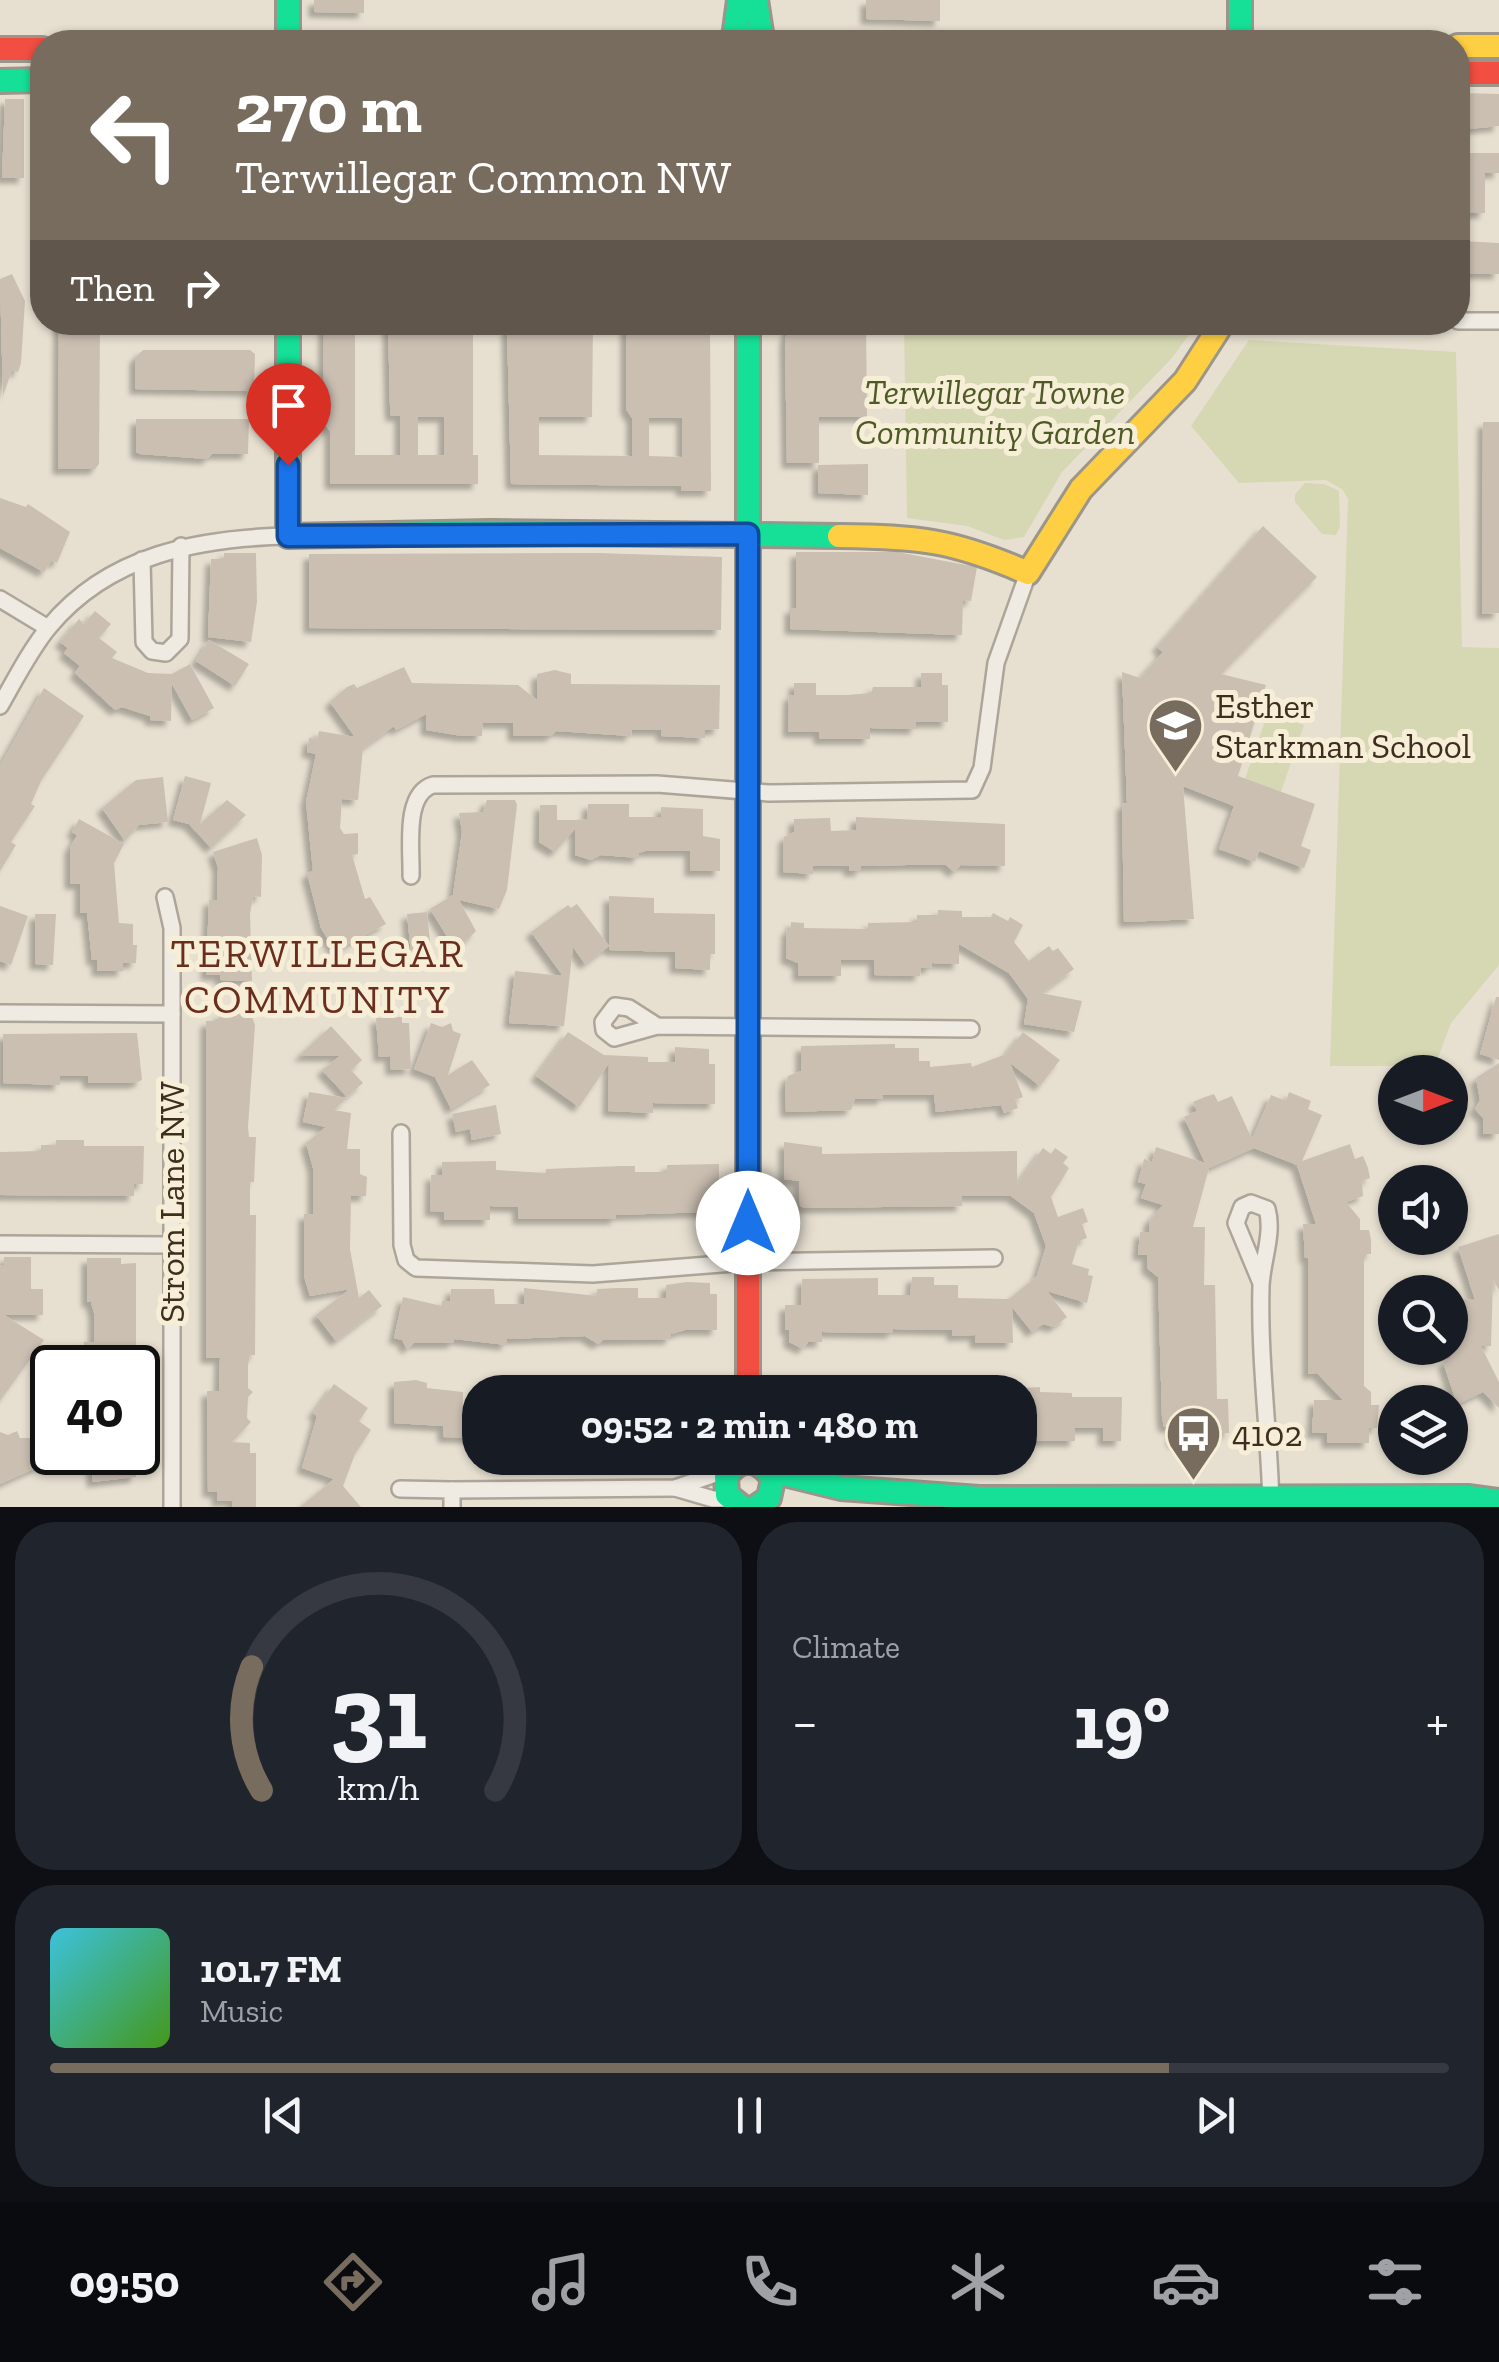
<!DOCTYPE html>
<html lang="en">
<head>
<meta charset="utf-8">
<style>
	body { margin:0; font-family:"Zilla Slab",serif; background:#20242c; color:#f1f3f6; height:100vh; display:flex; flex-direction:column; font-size:38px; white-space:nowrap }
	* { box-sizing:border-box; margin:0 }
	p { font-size:32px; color:#9ea1a6 }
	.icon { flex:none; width:55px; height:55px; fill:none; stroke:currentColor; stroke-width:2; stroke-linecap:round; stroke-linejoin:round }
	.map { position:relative; height:1507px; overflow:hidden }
	.sheet { display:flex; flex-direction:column; gap:15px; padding:15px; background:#0d0f14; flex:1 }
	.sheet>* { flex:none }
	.top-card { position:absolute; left:30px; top:30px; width:1440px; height:305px; border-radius:40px; box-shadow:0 2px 8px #0004; background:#786c5e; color:#fff; overflow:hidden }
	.needle { width:65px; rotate:90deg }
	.buttons { position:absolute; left:1378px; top:1055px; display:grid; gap:20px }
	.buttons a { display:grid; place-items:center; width:90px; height:90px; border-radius:50%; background:#171b24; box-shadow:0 2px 8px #0004; font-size:50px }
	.speed { position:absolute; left:30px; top:1345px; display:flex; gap:20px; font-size:50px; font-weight:700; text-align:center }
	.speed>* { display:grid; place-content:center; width:130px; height:130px; border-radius:50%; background:#171b24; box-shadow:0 2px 8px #0004; line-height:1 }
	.speed .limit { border:5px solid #111; border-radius:15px; background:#fff; color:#111 }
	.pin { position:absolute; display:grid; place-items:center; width:85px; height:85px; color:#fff; margin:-102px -42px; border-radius:50% 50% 50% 0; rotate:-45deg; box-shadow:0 0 10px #0007 }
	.pin .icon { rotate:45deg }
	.me { position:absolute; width:110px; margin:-55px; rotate:0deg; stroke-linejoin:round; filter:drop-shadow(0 0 8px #0008) }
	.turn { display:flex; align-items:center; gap:35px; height:210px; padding:0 40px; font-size:45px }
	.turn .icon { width:130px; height:130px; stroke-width:2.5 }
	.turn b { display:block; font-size:70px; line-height:85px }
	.then { display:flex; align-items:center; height:95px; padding:0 40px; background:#0003; gap:20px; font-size:38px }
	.big { font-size:75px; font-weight:700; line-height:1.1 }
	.sheet .widget { flex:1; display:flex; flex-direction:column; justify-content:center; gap:15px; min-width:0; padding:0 35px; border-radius:40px; background:#20242c }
	.sheet .dial { align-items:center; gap:0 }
	.dial svg { height:260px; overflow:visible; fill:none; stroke:#363941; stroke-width:7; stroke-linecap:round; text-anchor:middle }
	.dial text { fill:#f1f3f6; stroke:none }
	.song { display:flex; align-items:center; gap:30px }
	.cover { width:120px; height:120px; border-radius:15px; background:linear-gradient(135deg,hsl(190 70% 55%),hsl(100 70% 35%)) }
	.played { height:10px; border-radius:5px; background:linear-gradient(90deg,#786c5e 80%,#363941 80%) }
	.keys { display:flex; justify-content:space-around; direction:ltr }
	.heat { display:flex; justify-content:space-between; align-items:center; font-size:55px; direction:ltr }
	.sheet .tiles { flex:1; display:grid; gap:15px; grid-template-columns:1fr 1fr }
	.widget:last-child { grid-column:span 2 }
	.trip { position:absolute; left:462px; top:1375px; width:575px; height:100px; border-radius:40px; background:#171b24; box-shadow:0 2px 8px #0004; font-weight:700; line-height:100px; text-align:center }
	.tabs { display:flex; height:160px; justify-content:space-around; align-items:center; background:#090b0e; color:#9ea1a6 }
	.tabs .icon { width:70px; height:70px }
	.tabs .selected { color:#786c5e }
	.tabs b { font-size:45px; color:#f1f3f6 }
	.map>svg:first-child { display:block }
	.green { fill:#d6d7b3 }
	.building { fill:#cbbfb2; fill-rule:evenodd; filter:url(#shadow) }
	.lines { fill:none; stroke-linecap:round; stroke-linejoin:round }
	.street-casing { stroke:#ada599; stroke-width:20 }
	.fast-casing { stroke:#9c958a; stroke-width:28 }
	.slow-casing { stroke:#9c958a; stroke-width:28 }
	.jam-casing { stroke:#9c958a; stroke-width:28 }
	.street { stroke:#efebe3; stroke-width:15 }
	.fast { stroke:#16e098; stroke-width:22 }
	.slow { stroke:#ffcf43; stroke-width:22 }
	.jam { stroke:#f24e42; stroke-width:22 }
	.route-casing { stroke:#114b97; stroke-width:25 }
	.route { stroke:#1a73e8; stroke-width:18 }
	.labels { text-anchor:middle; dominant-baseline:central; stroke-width:10; stroke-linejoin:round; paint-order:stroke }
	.park-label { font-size:35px; font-style:italic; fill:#4d5a26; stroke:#f7eed8 }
	.poi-label { font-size:35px; fill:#3d2e20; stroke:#f7eed8; text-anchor:start }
	.street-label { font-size:35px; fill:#3d2e20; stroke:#f7eed8 }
	.quarter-label { font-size:40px; letter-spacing:2.5px; fill:#6b2e1e; stroke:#f7eed8 }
</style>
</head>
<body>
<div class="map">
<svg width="1499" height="1507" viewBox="0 0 1499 1507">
	<defs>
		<filter id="shadow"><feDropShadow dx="-5.5" dy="5.5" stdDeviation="2.5" flood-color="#0004"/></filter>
	</defs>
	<rect width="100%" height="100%" fill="#e7e0d1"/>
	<g class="green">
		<path d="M904 323V322L1198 323 1171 359 1062 472 1024 537 1004 540 967 526 907 518Z"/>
		<path d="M1249 340 1456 352 1462 647 1499 648V965L1451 1023 1435 1066H1330L1348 499 1343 490 1326 480 1239 483 1191 426Z"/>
		<path d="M1305 483 1324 484 1339 491 1340 526 1336 535 1322 534 1295 502V494Z"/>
		<path d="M1268 712 1304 725 1281 792 1245 779Z"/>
	</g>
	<g class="building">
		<path d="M314 0H364V13L314 12Z"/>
		<path d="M866 0H940V21L866 19Z"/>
		<path d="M1462 93 1499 94V126L1458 130V97Z"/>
		<path d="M5 99H24V178H2Z"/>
		<path d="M1466 153H1499V173H1485V213H1467Z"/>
		<path d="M1462 241 1499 243V274L1458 273V244Z"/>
		<path d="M12 274 25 301 21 363 18 372 12 370 3 396 0 279Z"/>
		<path d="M59 322H100L99 464 95 469H58Z"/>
		<path d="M324 322H355V455H400V416H391L390 406 388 322 473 327V455H478V484H330V431L323 422ZM418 417H444V455H418Z"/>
		<path d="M511 322H593L592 417H539V455L632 456V418L626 409V322H710L711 491H681V486L511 484 507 328ZM649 418H682V457L649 456Z"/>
		<path d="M789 322H866L867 417H819V463H787L785 341Z"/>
		<path d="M143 350H250L255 354 254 391 135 389V358Z"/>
		<path d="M136 419H249L248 454H212L207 459 140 454 136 452Z"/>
		<path d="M1483 422H1499V613L1482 614Z"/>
		<path d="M868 464V495L818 493V465Z"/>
		<path d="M0 498 26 507 28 504 70 532 57 563 52 560 44 572 0 548Z"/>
		<path d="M1263 526 1317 577 1221 674 1266 685 1238 776 1315 804 1301 846 1311 850 1304 868 1259 851 1255 862 1219 849 1234 806 1183 786 1194 919 1124 922 1122 804 1127 803 1122 672 1140 678 1163 652 1157 647Z"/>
		<path d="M796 552H897L977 567 971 601 963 600 962 635 790 629V608H796Z"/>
		<path d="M224 553H256L257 602 251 642 208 637 211 559H224Z"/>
		<path d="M598 553 722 557 721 630 309 628V554Z"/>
		<path d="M95 611 111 624 99 638 117 652 112 658 148 673 172 674 190 664 214 708 192 720 172 684 171 721 150 720V716L122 707 115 710 75 673 80 666 64 653 68 648 60 642 79 619 84 624Z"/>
		<path d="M209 640 249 664 235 686 196 661Z"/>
		<path d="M404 667 412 683 518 685 537 700V674L555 670 571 674V684L720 685 719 729 705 730V738L661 736 662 730H632L631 736 556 731 551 736H513V723H483L482 736H462L426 730V714L396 730 394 726 363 748 358 800 342 799 340 828 344 834 358 833V854L352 855 365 899 370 897 386 924 335 951 321 928 307 873 313 871 306 802 316 754 307 752 309 738 317 739 319 731 355 737 330 702 347 687 354 684 357 688Z"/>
		<path d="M921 673H942V685H948V722H916V729L870 728V739H819V732H788L789 695H794V683H816V695H847L871 693 873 687H921Z"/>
		<path d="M44 688 84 716 41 781 31 804 35 806 11 842 16 845 0 871V766Z"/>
		<path d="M185 776 211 783 200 824 227 800 246 815 211 848 189 824 173 820Z"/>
		<path d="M163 777 168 822 139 825 125 841 102 808 136 780Z"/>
		<path d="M487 800H515L517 805 507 890 499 909 459 900 476 931 456 951 430 909 453 895 462 832 459 813 483 812Z"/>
		<path d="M588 804H629V817H661V807L703 809V836L720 839V871H690V851H645L639 853V858L601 855 591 860 575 855V829L555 852 539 842 540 805H557V820H575L587 819Z"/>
		<path d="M856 817 1005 824V866L961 865 954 872 946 865H907L861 866V871H849V866H813V874L783 872 784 837 794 832V819L830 818 831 831 856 830Z"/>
		<path d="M79 819 124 844 114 863 119 923 133 924V945H137L136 963H123V971H97V960H92L87 913H80V884H70V848L77 835 72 832Z"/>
		<path d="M257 838 262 855 261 897 253 896 250 914 252 981 220 980V975H206L209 900H217L218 868 213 852Z"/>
		<path d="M609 896 654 898V913L715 914V954H710V970L675 968V952L609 950Z"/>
		<path d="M577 904 609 946 585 964 573 947 564 1026 509 1023 515 971 563 976 531 932 568 905 571 908Z"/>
		<path d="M0 906 28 916 11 965 0 961Z"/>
		<path d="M938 910 962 911V917H991L993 913 1008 921 1010 917 1023 925 1014 942 1029 961 1049 946 1053 951 1058 948 1074 969 1041 993 1082 1001 1074 1032 1024 1024 1028 999 1009 973 959 944V964L932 963 931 968H921L920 976 874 975V960H841V976H798V963L786 958 787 929H791V922L804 923V928L868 929V923L917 922V915H938Z"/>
		<path d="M427 912 432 961 412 963 407 914Z"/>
		<path d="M35 914H56L53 965 35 964Z"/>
		<path d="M1496 997H1499V1060L1480 1054Z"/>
		<path d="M219 1014H251L255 1025 248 1127 249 1137H256L254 1182H250V1215H256L255 1355H250L248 1365V1388L253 1392 248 1397 247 1418 251 1422 232 1442 250 1443V1453H256V1507H232L233 1501H217V1492H208L207 1391H219L220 1358H206V1021H219Z"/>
		<path d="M402 1017V1023H409L411 1069 391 1070 390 1056 379 1057 376 1018Z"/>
		<path d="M431 1023 442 1027 451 1023 453 1031 461 1034 448 1075 472 1060 490 1085 451 1109 435 1077 414 1069Z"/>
		<path d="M331 1026 362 1060 351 1070 363 1083 347 1097 322 1070 340 1056H299Z"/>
		<path d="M568 1032 604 1055 648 1057V1062H675V1047L709 1049V1064H715V1104L653 1103V1113L608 1111 609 1063 579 1107 536 1076Z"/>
		<path d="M1023 1032 1060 1060 1040 1086 1010 1063 1023 1097 1015 1100 1018 1108 1004 1113 1001 1105 936 1112 934 1095H883V1099H855L851 1110 786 1112 785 1086 788 1076 801 1071V1046L895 1044V1048H919V1061H930V1067L971 1063 972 1067 1006 1054Z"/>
		<path d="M137 1033 142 1080 135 1083H88V1076H60V1085L3 1083V1034Z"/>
		<path d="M1499 1063V1134H1483V1118L1475 1109 1480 1100 1476 1078Z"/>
		<path d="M309 1092 347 1098 334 1110 351 1113 347 1149H360V1174L367 1177 366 1196H351L350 1249 359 1298 369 1290 382 1306 336 1341 316 1315 350 1289 310 1296 304 1276V1214H313V1168L306 1143 326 1127 303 1122Z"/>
		<path d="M1289 1092 1311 1101 1308 1109 1322 1115 1302 1161 1350 1144 1355 1159 1363 1156 1368 1168 1370 1178 1362 1181 1363 1196 1346 1202 1360 1219V1230H1369L1371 1240V1254H1364V1386L1371 1392V1405H1379L1377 1428H1369V1443H1327V1433H1312L1314 1400H1343L1317 1373 1308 1374V1258H1305L1303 1224H1316L1297 1165 1254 1148 1209 1168 1193 1227H1205L1204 1285H1215L1217 1399H1228L1229 1433H1214V1443L1172 1442 1173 1427H1164L1162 1417 1158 1277 1147 1268V1255H1138L1140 1232H1149V1221L1163 1205 1141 1198 1146 1184 1138 1182 1144 1159 1152 1162 1156 1147 1205 1163 1184 1117 1197 1111 1193 1102 1205 1097 1214 1094 1218 1102 1232 1096 1252 1139 1271 1095 1286 1101Z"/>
		<path d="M496 1105 501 1134 472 1140 470 1129 456 1132 452 1114Z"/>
		<path d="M56 1140H84V1146H144L143 1184H134V1196L0 1195V1152L41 1151V1145H56Z"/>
		<path d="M784 1142 822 1147V1154L1017 1151V1184L1043 1148 1051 1154 1055 1148 1068 1157 1063 1163 1069 1168 1051 1197 1058 1217 1083 1208 1088 1222 1082 1224 1087 1238 1079 1241 1072 1264 1089 1269 1088 1275 1093 1276 1087 1303 1047 1291 1067 1317 1054 1327 1043 1324 1032 1332 1012 1307 1013 1343H975V1335L952 1336V1330L893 1329V1333L822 1332V1342H808L803 1349 789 1342V1330H785V1305H801L802 1279 878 1278V1295H910L912 1277H934V1285H958V1298L1009 1299 1037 1276 1046 1246 1034 1213 1011 1196H962V1206L804 1208 800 1206 799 1181 784 1179Z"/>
		<path d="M496 1161V1170L546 1173V1169L621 1166H635V1172H667V1165L719 1164V1195L707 1199V1212L616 1215V1219H518V1207L490 1206V1220H444V1212L430 1211 431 1175H442V1162Z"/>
		<path d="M1499 1234V1290L1493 1280 1491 1346H1481L1499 1382V1408L1483 1392 1457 1404 1443 1362 1450 1358 1452 1299 1475 1300 1458 1247Z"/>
		<path d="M4 1257H31V1289H43V1315H4L44 1340 0 1401V1265H4Z"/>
		<path d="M87 1258H121V1264L136 1263V1361L83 1366 84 1342H94V1313L91 1302H87Z"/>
		<path d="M687 1282 710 1283V1294H717V1330H685L671 1334V1339L603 1340 598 1344 585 1336 507 1339V1345L454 1339V1343H414L407 1349 402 1340 394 1338 403 1297 442 1306V1301H450L451 1289H494L495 1304H524V1288L597 1296V1289L618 1288H638V1298H666V1285Z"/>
		<path d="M416 1380 427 1383V1388L463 1392 462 1431 480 1399V1438L443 1437V1426L394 1423V1382Z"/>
		<path d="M334 1384 368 1408 359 1421 371 1430 355 1454 343 1486 361 1507H300L334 1479 302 1468 317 1416 313 1413Z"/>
		<path d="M1040 1387V1392L1072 1393V1397H1122L1121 1441H1103V1428H1075V1441H1034V1428L1023 1423V1388Z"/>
		<path d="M17 1431 20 1438H49V1462L0 1484V1432L8 1435Z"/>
		<path d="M117 1452H136V1477L92 1482V1459H118Z"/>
	</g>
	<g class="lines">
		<defs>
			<g id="street">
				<path d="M1458 321H1499"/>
				<path d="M142 560 144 642 152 651 166 653 180 639 181 546"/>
				<path d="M0 599 48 628"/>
				<path d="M0 706C15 680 30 650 49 627 109 554 200 538 288 536"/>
				<path d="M411 876C412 850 403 794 433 785L657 784 769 793 972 790 982 768 996 663 1028 573"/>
				<path d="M165 897 172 928V1507"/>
				<path d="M0 1013 172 1014"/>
				<path d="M657 1026 629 1008 615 1006 603 1022 604 1030 614 1038 657 1026 971 1029"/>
				<path d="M401 1133 402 1245 406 1260 416 1268 593 1274 747 1262 994 1258"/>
				<path d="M0 1244 172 1245"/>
				<path d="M1261 1283 1236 1223 1242 1207 1251 1203 1267 1209C1274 1233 1262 1261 1261 1286 1259 1359 1269 1430 1271 1503"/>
				<path d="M675 1488 713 1499H730"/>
				<path d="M400 1489 452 1490V1507"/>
				<path d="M452 1490 675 1488 730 1469"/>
			</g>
			<g id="fast">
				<path d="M288 0V42"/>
				<path d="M756 0 762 39"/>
				<path d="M1240 0V42"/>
				<path d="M734 38 739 0"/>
				<path d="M728 42 744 35 767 42"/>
				<path d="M0 81 42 80"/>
				<path d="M288 322V536L490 532 839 536"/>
				<path d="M748 322V741"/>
				<path d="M768 1470 841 1488 979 1498 1468 1497 1499 1501"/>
				<path d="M742 1507 727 1495 726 1477C740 1455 759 1458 773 1479L769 1498 756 1507"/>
			</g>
			<g id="slow">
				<path d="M1458 46H1499"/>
				<path d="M839 536C920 537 953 540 1028 573L1081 489 1185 381 1223 322"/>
			</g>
			<g id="jam">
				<path d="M0 49H42"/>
				<path d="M1458 73H1499"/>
				<path d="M748 741V1392"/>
			</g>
		</defs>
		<use href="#street" class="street-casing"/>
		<use href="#fast" class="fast-casing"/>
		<use href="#slow" class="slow-casing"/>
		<use href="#jam" class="jam-casing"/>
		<use href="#street" class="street"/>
		<use href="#fast" class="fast"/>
		<use href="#slow" class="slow"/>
		<use href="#jam" class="jam"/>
	</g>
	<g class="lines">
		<defs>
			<path id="route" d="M288 465V536L748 534V1223"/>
		</defs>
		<use href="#route" class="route-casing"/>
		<use href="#route" class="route"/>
	</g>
	<defs>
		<symbol id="school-pin" viewBox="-11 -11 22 30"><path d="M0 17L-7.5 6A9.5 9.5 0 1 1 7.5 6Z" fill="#786c5e" stroke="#f7eed8"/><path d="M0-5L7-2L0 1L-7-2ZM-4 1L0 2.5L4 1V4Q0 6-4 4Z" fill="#fff"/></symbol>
		<symbol id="bus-pin" viewBox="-11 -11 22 30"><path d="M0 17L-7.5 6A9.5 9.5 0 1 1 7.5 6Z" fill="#786c5e" stroke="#f7eed8"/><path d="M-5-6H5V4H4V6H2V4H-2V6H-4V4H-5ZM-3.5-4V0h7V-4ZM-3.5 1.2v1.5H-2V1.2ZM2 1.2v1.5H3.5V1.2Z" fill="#fff"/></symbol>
	</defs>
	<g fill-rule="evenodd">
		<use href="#school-pin" x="1144" y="694" width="63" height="86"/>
		<use href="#bus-pin" x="1162" y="1402" width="63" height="86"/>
	</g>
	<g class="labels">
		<g class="park-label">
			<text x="995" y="392">Terwillegar Towne<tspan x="995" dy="40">Community Garden</tspan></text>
		</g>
		<g class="poi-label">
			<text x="1215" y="706">Esther<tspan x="1215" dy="40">Starkman School</tspan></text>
			<text x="1232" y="1434">4102</text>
		</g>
		<g class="street-label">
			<text transform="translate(172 1202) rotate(-90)">Strom Lane NW</text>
		</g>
		<g class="quarter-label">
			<text x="318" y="953">TERWILLEGAR<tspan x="318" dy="46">COMMUNITY</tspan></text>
		</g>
	</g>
</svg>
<div class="buttons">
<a><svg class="needle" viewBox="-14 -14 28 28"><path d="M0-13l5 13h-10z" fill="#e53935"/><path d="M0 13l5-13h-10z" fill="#9ea1a6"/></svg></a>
<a><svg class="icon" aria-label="sound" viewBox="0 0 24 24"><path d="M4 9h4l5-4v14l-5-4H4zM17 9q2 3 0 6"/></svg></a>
<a><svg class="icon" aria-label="search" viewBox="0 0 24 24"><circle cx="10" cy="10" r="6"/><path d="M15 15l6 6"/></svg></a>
<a><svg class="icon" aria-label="layers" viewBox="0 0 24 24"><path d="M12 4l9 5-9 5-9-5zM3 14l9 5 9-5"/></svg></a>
</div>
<div class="speed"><div class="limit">40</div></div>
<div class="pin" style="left:288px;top:465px;background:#d93025"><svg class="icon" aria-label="arrive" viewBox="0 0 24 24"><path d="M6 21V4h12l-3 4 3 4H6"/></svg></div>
<svg class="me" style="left:748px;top:1223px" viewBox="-20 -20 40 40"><circle r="19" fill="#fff"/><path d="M0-13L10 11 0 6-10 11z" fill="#1a73e8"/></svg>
<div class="trip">09:52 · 2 min · 480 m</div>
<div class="top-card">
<div class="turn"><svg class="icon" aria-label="left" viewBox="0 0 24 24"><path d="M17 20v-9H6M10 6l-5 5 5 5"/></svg><div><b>270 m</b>Terwillegar Common NW</div></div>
<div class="then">Then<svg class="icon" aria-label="right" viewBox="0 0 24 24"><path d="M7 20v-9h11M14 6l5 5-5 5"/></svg></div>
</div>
</div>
<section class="sheet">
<div class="tiles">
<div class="widget dial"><svg viewBox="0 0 100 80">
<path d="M14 69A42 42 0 1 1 86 69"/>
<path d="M14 69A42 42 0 0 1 11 31" stroke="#786c5e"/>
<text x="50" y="56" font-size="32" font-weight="700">31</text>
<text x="50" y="72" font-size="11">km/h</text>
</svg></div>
<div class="widget"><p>Climate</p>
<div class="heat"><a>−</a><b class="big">19°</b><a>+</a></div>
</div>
<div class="widget">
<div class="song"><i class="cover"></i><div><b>101.7 FM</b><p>Music</p></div></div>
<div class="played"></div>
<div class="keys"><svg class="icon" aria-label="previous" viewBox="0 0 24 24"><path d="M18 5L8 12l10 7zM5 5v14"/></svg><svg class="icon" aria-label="pause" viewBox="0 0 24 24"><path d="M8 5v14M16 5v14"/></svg><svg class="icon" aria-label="next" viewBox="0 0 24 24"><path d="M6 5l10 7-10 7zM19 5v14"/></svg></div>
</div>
</div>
</section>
<nav class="tabs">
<b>09:50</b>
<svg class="icon selected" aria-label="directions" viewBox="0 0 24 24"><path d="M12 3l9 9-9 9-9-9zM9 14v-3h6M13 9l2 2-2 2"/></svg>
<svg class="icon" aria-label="music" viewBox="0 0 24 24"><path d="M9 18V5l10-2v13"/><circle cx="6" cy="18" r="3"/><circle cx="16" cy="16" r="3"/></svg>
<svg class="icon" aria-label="phone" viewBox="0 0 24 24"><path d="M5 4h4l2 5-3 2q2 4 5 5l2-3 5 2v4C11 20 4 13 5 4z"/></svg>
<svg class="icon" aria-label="climate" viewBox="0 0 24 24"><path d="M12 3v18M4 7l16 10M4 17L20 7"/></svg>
<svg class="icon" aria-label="car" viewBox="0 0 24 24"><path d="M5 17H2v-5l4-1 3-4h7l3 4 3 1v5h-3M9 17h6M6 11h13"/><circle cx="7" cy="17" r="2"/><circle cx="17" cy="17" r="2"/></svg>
<svg class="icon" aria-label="filters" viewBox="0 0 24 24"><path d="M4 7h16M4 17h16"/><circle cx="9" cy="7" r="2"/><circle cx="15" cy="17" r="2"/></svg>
</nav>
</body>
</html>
